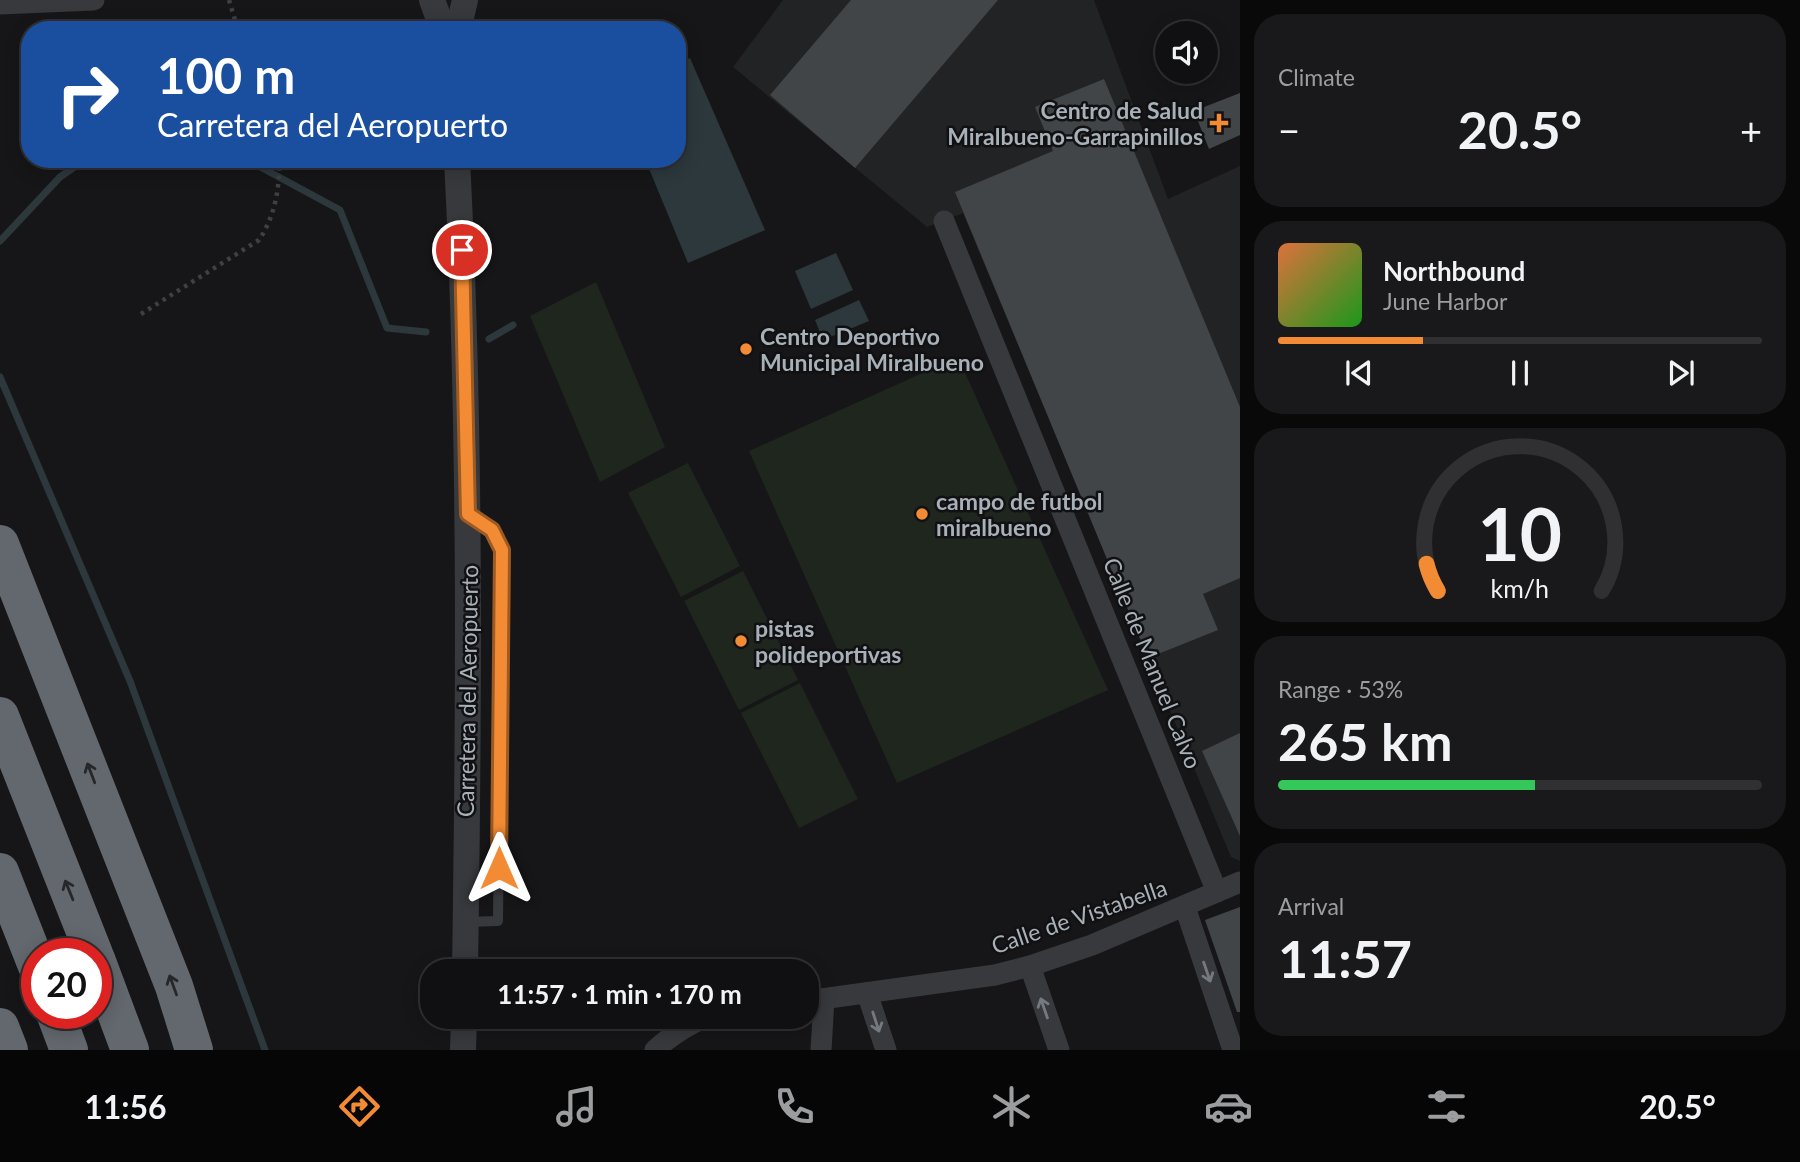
<!DOCTYPE html>
<html lang="en">
<head>
<meta charset="utf-8">
<style>
	body { margin:0; font-family:Lato,sans-serif; background:#19191b; color:#f1f3f6; height:100vh; display:flex; flex-direction:column; font-size:26px; white-space:nowrap }
	* { box-sizing:border-box; margin:0 }
	p { font-size:23px; color:#9c9d9f }
	.icon { flex:none; width:38px; height:38px; fill:none; stroke:currentColor; stroke-width:2; stroke-linecap:round; stroke-linejoin:round }
	.map { position:relative; flex:1; overflow:hidden }
	.side { display:flex; flex-direction:column; gap:14px; padding:14px; background:#09090a; width:560px }
	.side>* { flex:none }
	.guide { position:absolute; left:21px; top:21px; width:665px; height:147px; border-radius:28px; box-shadow:0 4px 18px #0003,0 0 0 2px #303032; background:#1a4fa0; color:#fff; overflow:hidden }
	.tools { position:absolute; left:1155px; top:21px; display:grid; gap:14px }
	.tools a { display:grid; place-items:center; width:63px; height:63px; border-radius:50%; background:#101012; box-shadow:0 4px 18px #0003,0 0 0 2px #303032; font-size:35px }
	.speed { position:absolute; left:21px; top:938px; display:flex; gap:14px; font-size:35px; font-weight:700; text-align:center }
	.speed>* { display:grid; place-content:center; width:91px; height:91px; border-radius:50%; background:#101012; box-shadow:0 4px 18px #0003,0 0 0 2px #303032; line-height:1 }
	.speed .limit { border:10px solid #d22; background:#fff; color:#111 }
	.pin { position:absolute; display:grid; place-items:center; width:60px; height:60px; color:#fff; margin:-30px; border:4px solid #fff; border-radius:50%; box-shadow:0 2px 7px #0007 }
	.me { position:absolute; width:77px; margin:-38px; rotate:0deg; stroke-linejoin:round; filter:drop-shadow(0 0 5px #0008) }
	.turn { display:flex; align-items:center; gap:24px; height:147px; padding:0 21px; font-size:32px }
	.turn .icon { width:91px; height:91px; stroke-width:2.5 }
	.turn b { display:block; font-size:49px; line-height:60px }
	.big { font-size:52px; font-weight:700; line-height:1.1 }
	.side .widget { flex:1; display:flex; flex-direction:column; justify-content:center; gap:10px; min-width:0; padding:0 24px; border-radius:28px; background:#19191b }
	.side .dial { align-items:center; gap:0 }
	.dial svg { height:182px; overflow:visible; fill:none; stroke:#303032; stroke-width:7; stroke-linecap:round; text-anchor:middle }
	.dial text { fill:#f1f3f6; stroke:none }
	.song { display:flex; align-items:center; gap:21px }
	.cover { width:84px; height:84px; border-radius:10px; background:linear-gradient(135deg,hsl(20 70% 55%),hsl(120 70% 35%)) }
	.played { height:7px; border-radius:4px; background:linear-gradient(90deg,#f28b34 30%,#303032 30%) }
	.keys { display:flex; justify-content:space-around; direction:ltr }
	.heat { display:flex; justify-content:space-between; align-items:center; font-size:38px; direction:ltr }
	.charge { height:10px; border-radius:5px; background:linear-gradient(90deg,#34c759 53%,#303032 0) }
	.trip { position:absolute; left:420px; top:959px; width:399px; height:70px; border-radius:28px; background:#101012; box-shadow:0 4px 18px #0003,0 0 0 2px #303032; font-weight:700; line-height:70px; text-align:center }
	.tab-bar { display:flex; height:112px; justify-content:space-around; align-items:center; background:#060607; color:#9c9d9f }
	.tab-bar .icon { width:49px; height:49px }
	.tab-bar .active { color:#f28b34 }
	.tab-bar b { font-size:32px; color:#f1f3f6 }
	main { display:flex; flex:1; min-height:0 }
	.map>svg:first-child { display:block }
	.built { fill:#222325 }
	.green { fill:#1e261e }
	.water { fill:#2c383c }
	.lines { fill:none; stroke-linecap:round; stroke-linejoin:round }
	.stream { stroke:#2c383c; stroke-width:7 }
	.building { fill:#424548 }
	.path { stroke:#3d4044; stroke-width:4.5; stroke-dasharray:3.5 5; stroke-linecap:butt }
	.service { stroke:#37393d; stroke-width:10 }
	.minor { stroke:#37393d; stroke-width:21 }
	.tertiary { stroke:#37393d; stroke-width:26 }
	.motorway { stroke:#63686e; stroke-width:38 }
	.oneway { stroke:#26272a }
	.oneway2 { stroke:#757a81 }
	.route-casing { stroke:#9d5a22; stroke-width:18 }
	.route { stroke:#f28b34; stroke-width:12 }
	.poi-dot { fill:#f28b34; stroke:#111113; stroke-width:2.5 }
	.labels { text-anchor:middle; dominant-baseline:central; stroke-width:5; stroke-linejoin:round; paint-order:stroke }
	.poi-label { font-size:23px; font-weight:bold; fill:#a8b0b8; stroke:#111113; text-anchor:start }
	.street-label { font-size:23px; fill:#a8b0b8; stroke:#111113 }
</style>
</head>
<body>
<main>
<div class="map">
<svg width="1240" height="1050" viewBox="0 0 1240 1050">
	<rect width="100%" height="100%" fill="#161618"/>
	<path class="built" d="M783 0H1094L1168 199 1240 166V861L1231 857 963 213 927 227 733 67Z"/>
	<g class="green">
		<path d="M596 282 665 447 600 482 530 316Z"/>
		<path d="M958 357 1108 690 897 783 749 451Z"/>
		<path d="M688 463 740 566 681 597 628 493Z"/>
		<path d="M743 571 798 680 739 710 684 601Z"/>
		<path d="M800 683 858 799 799 828 741 713Z"/>
	</g>
	<g class="water">
		<path d="M690 58 765 230 688 263 645 159H677V64Z"/>
		<path d="M836 253 853 290 811 309 795 271Z"/>
		<path d="M859 300 869 321 823 340 815 320Z"/>
	</g>
	<g class="lines">
		<g class="stream">
			<path d="M238 159 253 163 340 210 387 328 426 332"/>
			<path d="M0 241 60 177 86 159"/>
			<path d="M489 339 513 325"/>
			<path d="M0 377 130 681 265 1050"/>
		</g>
	</g>
	<g class="building">
		<path d="M851 0H998L855 168 770 95Z"/>
		<path d="M1104 79 1240 407V578L1203 594 1218 630 1148 658 955 192 1053 151 1035 107Z"/>
		<path d="M1240 93V135L1209 149 1194 111Z"/>
		<path d="M1240 733V836L1202 751Z"/>
		<path d="M1240 907V1012H1237L1205 920Z"/>
	</g>
	<g class="lines">
		<g class="path">
			<path d="M229 0 238 30"/>
			<path d="M141 314 259 240C275 216 280 188 279 159"/>
		</g>
		<path class="service" d="M465 922 498 921 502 550C497 532 486 525 471 515"/>
		<g class="minor">
			<path d="M0 4 94 0"/>
			<path d="M944 221 1217 892"/>
			<path d="M1185 907 1233 1050"/>
			<path d="M1030 966 1059 1050"/>
			<path d="M867 993 886 1050"/>
			<path d="M807 1001 995 975 1030 966 1092 945 1240 882"/>
			<path d="M655 1050C671 1035 686 1026 706 1017"/>
			<path d="M821 1050 824 999"/>
		</g>
		<g class="tertiary">
			<path d="M432 0 443 30"/>
			<path d="M458 30 465 0"/>
			<path d="M457 159C471 430 469 701 465 971"/>
			<path d="M463 1050 464 1017"/>
		</g>
		<g class="motorway">
			<path d="M0 544 174 986 194 1050"/>
			<path d="M0 716 94 954"/>
			<path d="M0 872 37 966"/>
			<path d="M96 959 130 1050"/>
			<path d="M55 1013 69 1050"/>
			<path d="M0 1027 9 1050"/>
		</g>
	</g>
	<defs><path id="oneway-shaft" d="M-6 0H5M1.5-3L5.5 0L1.5 3" fill="none" stroke-width="1.6" stroke-linecap="round" stroke-linejoin="round" transform="scale(1.75)"/></defs>
	<g class="oneway">
		<use href="#oneway-shaft" transform="translate(91 773) rotate(-111)"/>
		<use href="#oneway-shaft" transform="translate(69 890) rotate(-112)"/>
		<use href="#oneway-shaft" transform="translate(173 985) rotate(-110)"/>
	</g>
	<g class="oneway2">
		<use href="#oneway-shaft" transform="translate(1207 972) rotate(71)"/>
		<use href="#oneway-shaft" transform="translate(1044 1008) rotate(-109)"/>
		<use href="#oneway-shaft" transform="translate(876 1022) rotate(72)"/>
	</g>
	<g class="lines">
		<defs>
			<path id="route" d="M462 250 468 514 492 530 502 550 499 868"/>
		</defs>
		<use href="#route" class="route-casing"/>
		<use href="#route" class="route"/>
	</g>
	<g class="poi-dot">
		<path d="M1215.5 112.5h7v7h7v7h-7v7h-7v-7h-7v-7h7z"/>
		<circle cx="746" cy="349" r="7"/>
		<circle cx="922" cy="514" r="7"/>
		<circle cx="741" cy="641" r="7"/>
	</g>
	<g class="labels">
		<g class="poi-label">
			<text x="1203" y="110" text-anchor="end">Centro de Salud<tspan x="1203" dy="26">Miralbueno-Garrapinillos</tspan></text>
			<text x="760" y="336">Centro Deportivo<tspan x="760" dy="26">Municipal Miralbueno</tspan></text>
			<text x="936" y="501">campo de futbol<tspan x="936" dy="26">miralbueno</tspan></text>
			<text x="755" y="628">pistas<tspan x="755" dy="26">polideportivas</tspan></text>
		</g>
		<g class="street-label">
			<text transform="translate(1153 663) rotate(68)">Calle de Manuel Calvo</text>
			<text transform="translate(467 691) rotate(-89)">Carretera del Aeropuerto</text>
			<text transform="translate(1079 916) rotate(-19)">Calle de Vistabella</text>
		</g>
	</g>
</svg>
<div class="tools">
<a><svg class="icon" aria-label="sound" viewBox="0 0 24 24"><path d="M4 9h4l5-4v14l-5-4H4zM17 9q2 3 0 6"/></svg></a>
</div>
<div class="speed"><div class="limit">20</div></div>
<div class="pin" style="left:462px;top:250px;background:#d93025"><svg class="icon" aria-label="arrive" viewBox="0 0 24 24"><path d="M6 21V4h12l-3 4 3 4H6"/></svg></div>
<svg class="me" style="left:499px;top:868px" viewBox="-20 -20 40 40"><path d="M0-17L14 15 0 8-14 15z" fill="#f28b34" stroke="#fff" stroke-width="4"/></svg>
<div class="trip">11:57 · 1 min · 170 m</div>
<div class="guide">
<div class="turn"><svg class="icon" aria-label="right" viewBox="0 0 24 24"><path d="M7 20v-9h11M14 6l5 5-5 5"/></svg><div><b>100 m</b>Carretera del Aeropuerto</div></div>
</div>
</div>
<section class="side">
<div class="widget"><p>Climate</p>
<div class="heat"><a>−</a><b class="big">20.5°</b><a>+</a></div>
</div>
<div class="widget">
<div class="song"><i class="cover"></i><div><b>Northbound</b><p>June Harbor</p></div></div>
<div class="played"></div>
<div class="keys"><svg class="icon" aria-label="previous" viewBox="0 0 24 24"><path d="M18 5L8 12l10 7zM5 5v14"/></svg><svg class="icon" aria-label="pause" viewBox="0 0 24 24"><path d="M8 5v14M16 5v14"/></svg><svg class="icon" aria-label="next" viewBox="0 0 24 24"><path d="M6 5l10 7-10 7zM19 5v14"/></svg></div>
</div>
<div class="widget dial"><svg viewBox="0 0 100 80">
<path d="M14 69A42 42 0 1 1 86 69"/>
<path d="M14 69A42 42 0 0 1 9 57" stroke="#f28b34"/>
<text x="50" y="56" font-size="32" font-weight="700">10</text>
<text x="50" y="72" font-size="11">km/h</text>
</svg></div>
<div class="widget"><p>Range · 53%</p><b class="big">265 km</b><div class="charge"></div></div>
<div class="widget"><p>Arrival</p><b class="big">11:57</b></div>
</section>
</main>
<nav class="tab-bar">
<b>11:56</b>
<svg class="icon active" aria-label="directions" viewBox="0 0 24 24"><path d="M12 3l9 9-9 9-9-9zM9 14v-3h6M13 9l2 2-2 2"/></svg>
<svg class="icon" aria-label="music" viewBox="0 0 24 24"><path d="M9 18V5l10-2v13"/><circle cx="6" cy="18" r="3"/><circle cx="16" cy="16" r="3"/></svg>
<svg class="icon" aria-label="phone" viewBox="0 0 24 24"><path d="M5 4h4l2 5-3 2q2 4 5 5l2-3 5 2v4C11 20 4 13 5 4z"/></svg>
<svg class="icon" aria-label="climate" viewBox="0 0 24 24"><path d="M12 3v18M4 7l16 10M4 17L20 7"/></svg>
<svg class="icon" aria-label="car" viewBox="0 0 24 24"><path d="M5 17H2v-5l4-1 3-4h7l3 4 3 1v5h-3M9 17h6M6 11h13"/><circle cx="7" cy="17" r="2"/><circle cx="17" cy="17" r="2"/></svg>
<svg class="icon" aria-label="filters" viewBox="0 0 24 24"><path d="M4 7h16M4 17h16"/><circle cx="9" cy="7" r="2"/><circle cx="15" cy="17" r="2"/></svg>
<b>20.5°</b>
</nav>
</body>
</html>
